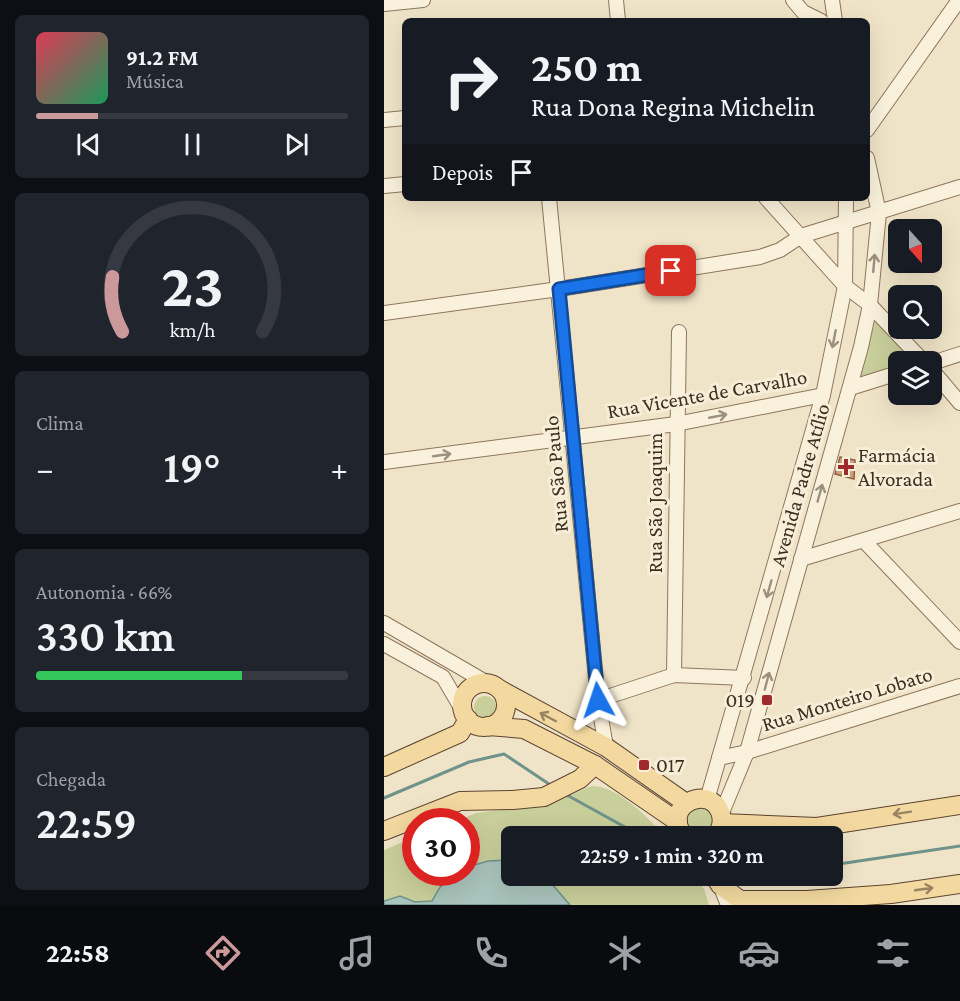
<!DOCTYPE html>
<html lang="pt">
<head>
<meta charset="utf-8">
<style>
	body { margin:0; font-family:"Crimson Pro",serif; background:#20242c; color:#f1f3f6; height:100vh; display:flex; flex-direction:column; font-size:22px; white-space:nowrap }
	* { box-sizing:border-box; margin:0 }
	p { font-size:20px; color:#9ea1a6 }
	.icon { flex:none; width:33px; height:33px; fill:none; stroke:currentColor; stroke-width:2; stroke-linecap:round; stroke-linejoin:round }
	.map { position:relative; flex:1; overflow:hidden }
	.sheet { display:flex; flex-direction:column; gap:15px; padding:15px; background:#0d0f14; width:384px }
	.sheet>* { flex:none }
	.top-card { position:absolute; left:18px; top:18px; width:468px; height:183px; border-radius:9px; box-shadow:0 6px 24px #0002; background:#171b24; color:#f1f3f6; overflow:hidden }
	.needle { width:39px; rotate:159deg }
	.controls { position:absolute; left:504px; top:219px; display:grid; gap:12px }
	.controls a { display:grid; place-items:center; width:54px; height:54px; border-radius:9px; background:#171b24; box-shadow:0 6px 24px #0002; font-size:30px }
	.speed { position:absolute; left:18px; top:808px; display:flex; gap:12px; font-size:30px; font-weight:700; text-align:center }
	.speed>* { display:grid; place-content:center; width:78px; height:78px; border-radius:50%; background:#171b24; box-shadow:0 6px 24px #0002; line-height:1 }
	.speed .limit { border:9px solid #d22; background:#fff; color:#111 }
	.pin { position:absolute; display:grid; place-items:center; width:51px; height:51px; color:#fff; margin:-26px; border-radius:12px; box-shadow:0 3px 9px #0006 }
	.me { position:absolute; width:66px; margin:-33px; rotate:355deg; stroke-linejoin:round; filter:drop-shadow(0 0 4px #0008) }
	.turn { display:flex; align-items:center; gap:21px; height:126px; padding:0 30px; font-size:27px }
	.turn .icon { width:78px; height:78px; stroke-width:2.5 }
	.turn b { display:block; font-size:42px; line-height:51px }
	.then { display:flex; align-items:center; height:57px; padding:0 30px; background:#0003; gap:12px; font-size:22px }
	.big { font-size:45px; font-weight:600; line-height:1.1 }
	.sheet .card { flex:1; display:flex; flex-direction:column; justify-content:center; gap:9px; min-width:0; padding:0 21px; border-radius:9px; background:#20242c }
	.sheet .dial { align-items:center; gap:0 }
	.dial svg { height:156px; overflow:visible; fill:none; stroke:#363941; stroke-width:7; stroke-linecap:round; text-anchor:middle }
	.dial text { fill:#f1f3f6; stroke:none }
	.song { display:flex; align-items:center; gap:18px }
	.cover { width:72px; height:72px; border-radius:9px; background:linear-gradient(135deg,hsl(350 70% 55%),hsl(150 70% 35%)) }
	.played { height:6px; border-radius:3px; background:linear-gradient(90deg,#cc999b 20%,#363941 20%) }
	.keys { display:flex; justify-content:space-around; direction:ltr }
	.heat { display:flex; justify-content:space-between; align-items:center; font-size:33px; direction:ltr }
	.charge { height:9px; border-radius:4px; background:linear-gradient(90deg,#34c759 66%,#363941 0) }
	.trip { position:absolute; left:117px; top:826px; width:342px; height:60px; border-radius:9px; background:#171b24; box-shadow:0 6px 24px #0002; font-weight:600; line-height:60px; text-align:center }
	.tab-bar { display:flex; height:96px; justify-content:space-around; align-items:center; background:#090b0e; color:#9ea1a6 }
	.tab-bar .icon { width:42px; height:42px }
	.tab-bar .active { color:#cc999b }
	.tab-bar b { font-size:27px; color:#f1f3f6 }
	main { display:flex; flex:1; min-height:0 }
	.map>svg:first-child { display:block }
	.green { fill:#c9cf9b }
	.water { fill:#a9c4bc; stroke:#6f938a; stroke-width:1.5 }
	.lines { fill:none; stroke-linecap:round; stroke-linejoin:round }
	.stream { stroke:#6f938a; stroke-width:3 }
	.building { fill:#cf9f7d; stroke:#8d5f41; stroke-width:1.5 }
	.minor-casing { stroke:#8d765c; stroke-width:16 }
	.major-casing { stroke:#5b4430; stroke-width:20 }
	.minor { stroke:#faf1dc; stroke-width:14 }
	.major { stroke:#f3d9a0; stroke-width:18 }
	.oneway { stroke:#9c907e }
	.oneway2 { stroke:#988460 }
	.route-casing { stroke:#114b97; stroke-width:15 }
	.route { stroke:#1a73e8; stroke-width:10 }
	.poi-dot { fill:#9e2a2b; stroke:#f7eed8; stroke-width:2 }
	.labels { text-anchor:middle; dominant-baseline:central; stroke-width:6; stroke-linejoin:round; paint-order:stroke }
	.street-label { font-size:21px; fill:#3d2e20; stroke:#f7eed8 }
	.poi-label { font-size:21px; fill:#3d2e20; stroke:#f7eed8; text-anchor:start }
</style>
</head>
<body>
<main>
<section class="sheet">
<div class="card">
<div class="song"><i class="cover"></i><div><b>91.2 FM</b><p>Música</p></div></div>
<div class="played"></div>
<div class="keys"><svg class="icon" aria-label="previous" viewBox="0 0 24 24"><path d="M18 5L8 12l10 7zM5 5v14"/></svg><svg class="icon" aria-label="pause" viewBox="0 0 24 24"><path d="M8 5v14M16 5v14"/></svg><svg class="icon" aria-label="next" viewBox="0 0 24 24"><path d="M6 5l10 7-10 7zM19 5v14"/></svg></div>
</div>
<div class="card dial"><svg viewBox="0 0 100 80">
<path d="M14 69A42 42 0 1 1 86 69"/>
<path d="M14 69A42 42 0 0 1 9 41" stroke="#cc999b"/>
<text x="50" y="56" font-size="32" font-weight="700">23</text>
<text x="50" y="72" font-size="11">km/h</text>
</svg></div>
<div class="card"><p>Clima</p>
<div class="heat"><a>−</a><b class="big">19°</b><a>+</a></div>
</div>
<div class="card"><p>Autonomia · 66%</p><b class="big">330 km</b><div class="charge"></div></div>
<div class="card"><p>Chegada</p><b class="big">22:59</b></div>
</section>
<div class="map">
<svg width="576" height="905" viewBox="0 0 576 905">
	<rect width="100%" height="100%" fill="#f0e4c8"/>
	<g class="green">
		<path d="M492 319 533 361 514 362V369L473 381Z"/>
		<circle cx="101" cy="707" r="11"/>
		<path d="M207 786C233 785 265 818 281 837H128V876H311L320 889 325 905H0V850L31 837 32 873H82V822H70L92 813 166 804Z"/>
		<circle cx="316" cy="821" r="13"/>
	</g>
	<path class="water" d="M127 860 128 876H161L186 905H0V901L16 896 31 902 48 901C58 884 61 873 82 873L83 867 104 861Z"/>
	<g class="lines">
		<g class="stream">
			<path d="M181 794 259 837"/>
			<path d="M0 798 85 762 120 754 168 786"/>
			<path d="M448 865 576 846"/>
		</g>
	</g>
	<path class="building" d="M456 457 471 460 470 479 451 474Z"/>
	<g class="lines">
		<defs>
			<g id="minor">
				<path d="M232 0 234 21"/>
				<path d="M409 0 419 12 437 21"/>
				<path d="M448 0 451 21"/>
				<path d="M0 4 39 0"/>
				<path d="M0 120 21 118"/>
				<path d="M483 130 575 0"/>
				<path d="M0 186 21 184"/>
				<path d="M165 198 214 700 222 747"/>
				<path d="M382 198 461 286 486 305 540 362"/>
				<path d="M0 313 175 289 376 257 396 250 417 236 576 187"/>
				<path d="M548 363 576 354"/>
				<path d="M548 370 576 403"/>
				<path d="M466 388 514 373"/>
				<path d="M0 462 292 424 439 395"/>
				<path d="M481 542 576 642"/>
				<path d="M417 559 576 511"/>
				<path d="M0 623 105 684"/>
				<path d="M0 644 59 677 79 711"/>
				<path d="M290 675 295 332"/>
				<path d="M214 700 290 675 360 678"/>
				<path d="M335 758 363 752 576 686"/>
				<path d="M323 800 439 395 461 286 462 198"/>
				<path d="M337 815 363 752 477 347 486 305 495 213 483 158"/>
				<path d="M336 885 344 905"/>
			</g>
			<g id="major">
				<circle cx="100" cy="705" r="22"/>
				<path d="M115 689 222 747 302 803"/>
				<path d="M104 726 140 729 211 765 294 822"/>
				<path d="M0 767 76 733 84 719"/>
				<path d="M338 823 433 827 576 805"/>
				<path d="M0 831 76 801 129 800 160 797 196 779 211 765"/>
				<path d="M301 837C274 806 328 781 337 815 339 823 336 831 331 837"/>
				<path d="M330 876 336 885 356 900H423L507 894 576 884"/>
			</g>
		</defs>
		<use href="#minor" class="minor-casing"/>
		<use href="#major" class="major-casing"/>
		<use href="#minor" class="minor"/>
		<use href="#major" class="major"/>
	</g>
	<defs><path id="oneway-shaft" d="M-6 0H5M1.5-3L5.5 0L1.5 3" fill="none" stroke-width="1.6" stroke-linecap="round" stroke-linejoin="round" transform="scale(1.5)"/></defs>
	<g class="oneway">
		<use href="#oneway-shaft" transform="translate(490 263) rotate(-85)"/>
		<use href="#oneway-shaft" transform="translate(450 339) rotate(101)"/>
		<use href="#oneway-shaft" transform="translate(334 416) rotate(-11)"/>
		<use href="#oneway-shaft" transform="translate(58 455) rotate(-8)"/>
		<use href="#oneway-shaft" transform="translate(436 493) rotate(-74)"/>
		<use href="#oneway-shaft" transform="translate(385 589) rotate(106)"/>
		<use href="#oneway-shaft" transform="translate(383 681) rotate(-75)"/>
	</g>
	<g class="oneway2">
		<use href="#oneway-shaft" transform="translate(164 717) rotate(-152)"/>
		<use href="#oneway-shaft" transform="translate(518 813) rotate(171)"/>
		<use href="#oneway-shaft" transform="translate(540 889) rotate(-8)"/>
	</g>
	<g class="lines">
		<defs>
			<path id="route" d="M214 700 175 289 287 271"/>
		</defs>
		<use href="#route" class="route-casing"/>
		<use href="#route" class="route"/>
	</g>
	<g class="poi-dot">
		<path d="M459 458h6v6h6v6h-6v6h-6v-6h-6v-6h6z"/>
		<rect x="377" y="694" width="12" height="12" rx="3"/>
		<rect x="254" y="759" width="12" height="12" rx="3"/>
	</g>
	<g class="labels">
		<g class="street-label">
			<text transform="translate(323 394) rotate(-10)">Rua Vicente de Carvalho</text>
			<text transform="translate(172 474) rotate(-95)">Rua São Paulo</text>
			<text transform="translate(416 485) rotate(-74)">Avenida Padre Atílio</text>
			<text transform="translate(271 503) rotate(-90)">Rua São Joaquim</text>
			<text transform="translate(463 699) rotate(-17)">Rua Monteiro Lobato</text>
		</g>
		<g class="poi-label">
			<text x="474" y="455">Farmácia<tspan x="474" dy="24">Alvorada</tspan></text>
			<text x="371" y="700" text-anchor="end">019</text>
			<text x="272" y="765">017</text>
		</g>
	</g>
</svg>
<div class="controls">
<a><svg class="needle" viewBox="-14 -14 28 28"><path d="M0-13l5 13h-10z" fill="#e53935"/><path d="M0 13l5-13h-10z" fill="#9ea1a6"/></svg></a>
<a><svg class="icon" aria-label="search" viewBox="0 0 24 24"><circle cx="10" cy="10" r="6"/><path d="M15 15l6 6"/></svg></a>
<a><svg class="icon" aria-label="layers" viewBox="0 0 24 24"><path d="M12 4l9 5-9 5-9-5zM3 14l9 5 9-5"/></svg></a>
</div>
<div class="speed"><div class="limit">30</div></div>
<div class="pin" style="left:287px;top:271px;background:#d93025"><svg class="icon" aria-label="arrive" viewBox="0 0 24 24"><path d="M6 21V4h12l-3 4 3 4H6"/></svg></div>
<svg class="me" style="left:214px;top:700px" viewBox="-20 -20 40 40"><path d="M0-17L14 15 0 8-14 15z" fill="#1a73e8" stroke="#fff" stroke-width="4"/></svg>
<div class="trip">22:59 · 1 min · 320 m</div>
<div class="top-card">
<div class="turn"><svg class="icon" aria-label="right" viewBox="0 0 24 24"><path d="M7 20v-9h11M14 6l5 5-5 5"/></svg><div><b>250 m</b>Rua Dona Regina Michelin</div></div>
<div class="then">Depois<svg class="icon" aria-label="arrive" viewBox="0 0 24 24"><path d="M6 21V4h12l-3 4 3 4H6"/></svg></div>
</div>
</div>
</main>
<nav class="tab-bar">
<b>22:58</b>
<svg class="icon active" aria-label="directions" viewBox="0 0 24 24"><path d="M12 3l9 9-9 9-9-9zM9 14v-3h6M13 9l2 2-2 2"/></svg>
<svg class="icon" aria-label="music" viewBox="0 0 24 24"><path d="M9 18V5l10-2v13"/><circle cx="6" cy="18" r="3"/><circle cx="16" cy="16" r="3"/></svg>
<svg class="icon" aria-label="phone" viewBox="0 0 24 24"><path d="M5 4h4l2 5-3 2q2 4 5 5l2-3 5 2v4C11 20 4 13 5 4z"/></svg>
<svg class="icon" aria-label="climate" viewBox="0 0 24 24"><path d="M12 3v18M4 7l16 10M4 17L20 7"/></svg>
<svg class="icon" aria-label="car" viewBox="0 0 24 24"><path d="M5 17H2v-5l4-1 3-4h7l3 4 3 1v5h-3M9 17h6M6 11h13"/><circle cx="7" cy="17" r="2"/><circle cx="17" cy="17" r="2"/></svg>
<svg class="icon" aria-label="filters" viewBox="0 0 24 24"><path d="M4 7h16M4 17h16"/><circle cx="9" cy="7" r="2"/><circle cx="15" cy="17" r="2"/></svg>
</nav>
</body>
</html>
